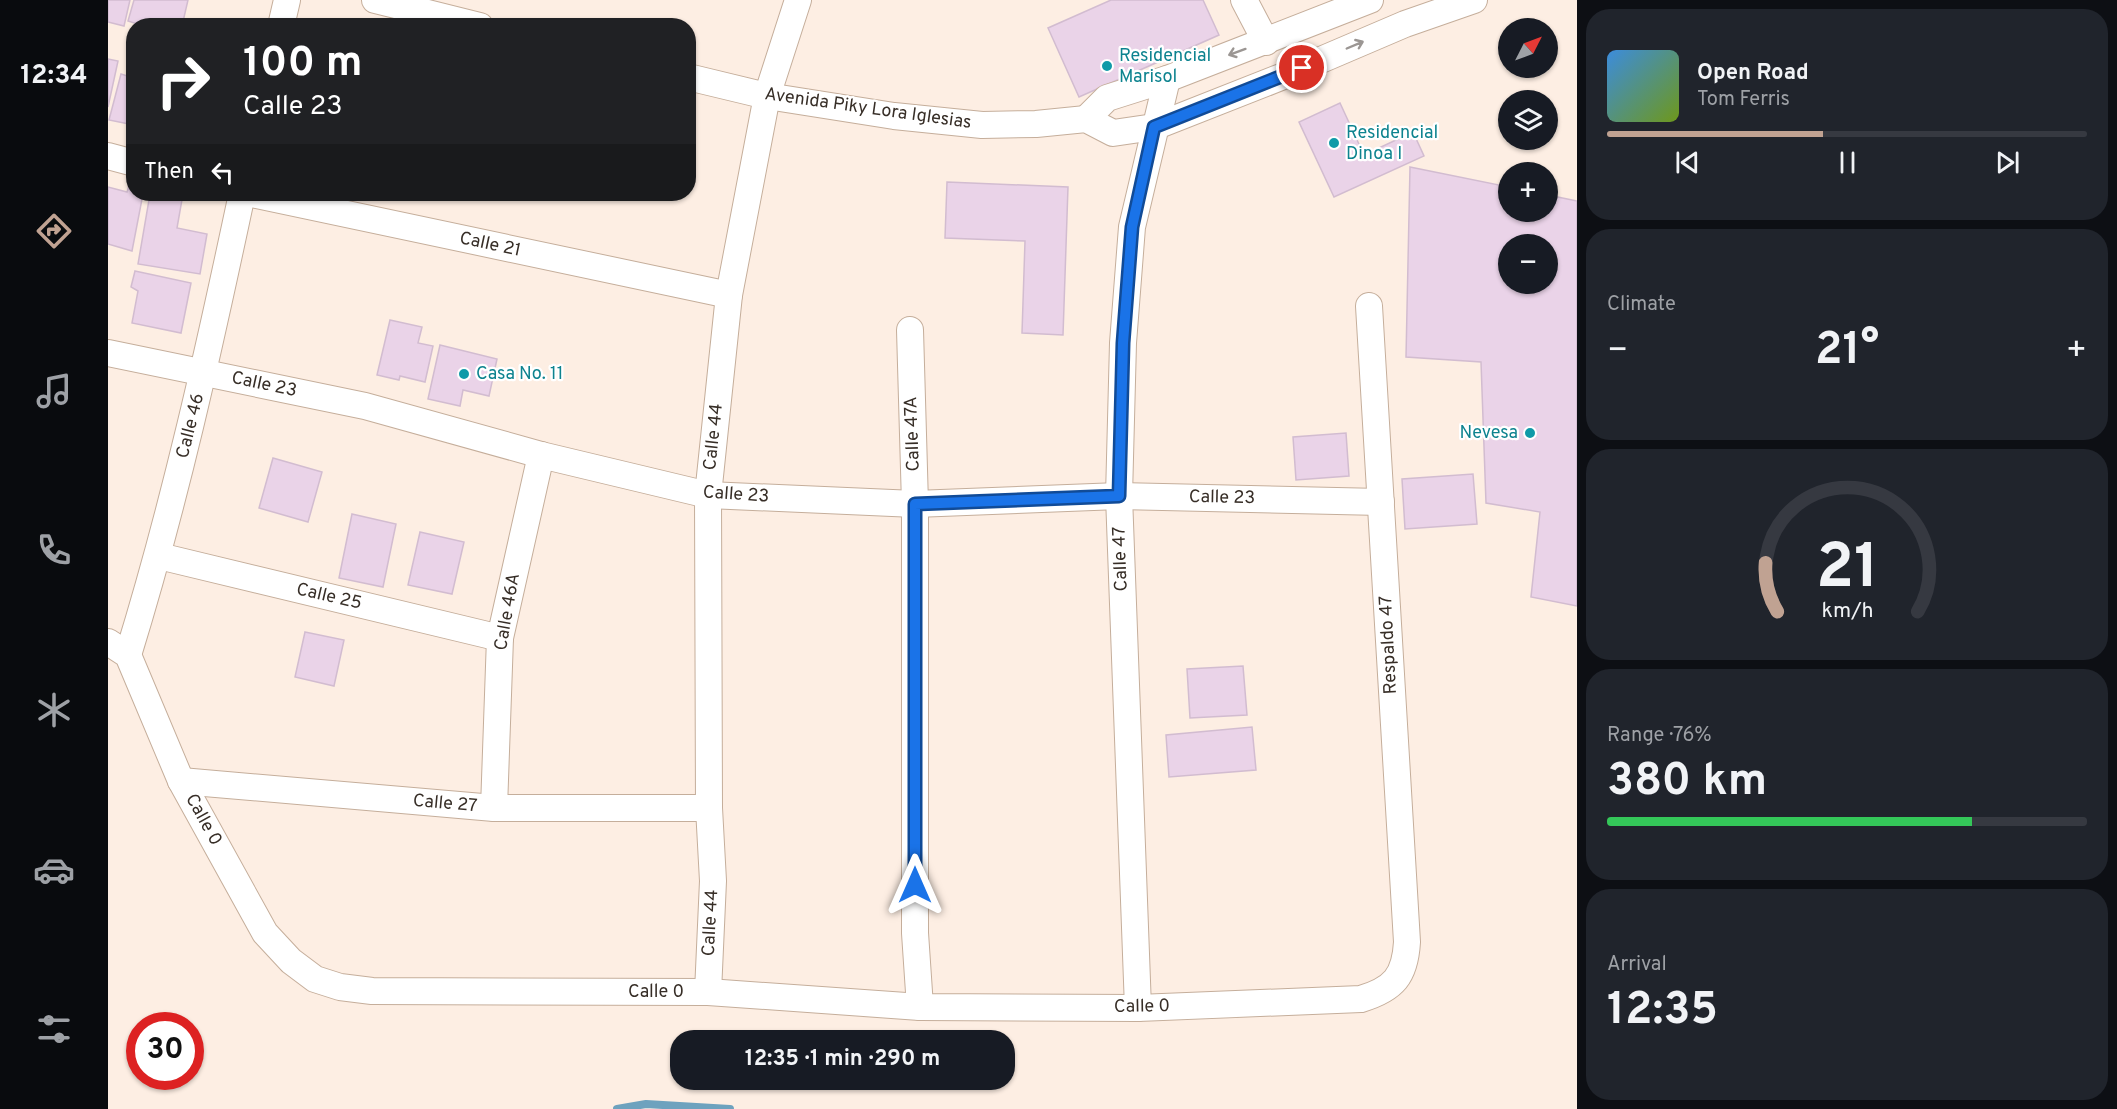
<!DOCTYPE html>
<html lang="en">
<head>
<meta charset="utf-8">
<style>
	body { margin:0; font-family:Overpass,sans-serif; background:#20242c; color:#f1f3f6; height:100vh; display:flex; flex-direction:column; font-size:22px; white-space:nowrap }
	* { box-sizing:border-box; margin:0 }
	p { font-size:20px; color:#9ea1a6 }
	.icon { flex:none; width:33px; height:33px; fill:none; stroke:currentColor; stroke-width:2; stroke-linecap:round; stroke-linejoin:round }
	.map { position:relative; flex:1; overflow:hidden }
	.side { display:flex; flex-direction:column; gap:9px; padding:9px; background:#0d0f14; width:540px }
	.side>* { flex:none }
	.top-card { position:absolute; left:18px; top:18px; width:570px; height:183px; border-radius:24px; box-shadow:0 2px 4px #0004; background:#202124; color:#fff; overflow:hidden }
	.needle { width:39px; rotate:48deg }
	.buttons { position:absolute; left:1390px; top:18px; display:grid; gap:12px }
	.buttons a { display:grid; place-items:center; width:60px; height:60px; border-radius:50%; background:#171b24; box-shadow:0 2px 4px #0004; font-size:30px }
	.speed { position:absolute; left:18px; top:1012px; display:flex; gap:12px; font-size:30px; font-weight:700; text-align:center }
	.speed>* { display:grid; place-content:center; width:78px; height:78px; border-radius:50%; background:#171b24; box-shadow:0 2px 4px #0004; line-height:1 }
	.speed .limit { border:9px solid #d22; background:#fff; color:#111 }
	.pin { position:absolute; display:grid; place-items:center; width:51px; height:51px; color:#fff; margin:-26px; border:3px solid #fff; border-radius:50%; box-shadow:0 2px 6px #0007 }
	.me { position:absolute; width:66px; margin:-33px; rotate:0deg; stroke-linejoin:round; filter:drop-shadow(0 0 4px #0008) }
	.turn { display:flex; align-items:center; gap:21px; height:126px; padding:0 18px; font-size:27px }
	.turn .icon { width:78px; height:78px; stroke-width:2.5 }
	.turn b { display:block; font-size:42px; line-height:51px }
	.then { display:flex; align-items:center; height:57px; padding:0 18px; background:#0003; gap:12px; font-size:22px }
	.big { font-size:45px; font-weight:700; line-height:1.1 }
	.side .tile { flex:1; display:flex; flex-direction:column; justify-content:center; gap:9px; min-width:0; padding:0 21px; border-radius:24px; background:#20242c }
	.side .dial { align-items:center; gap:0 }
	.dial svg { height:156px; overflow:visible; fill:none; stroke:#363941; stroke-width:7; stroke-linecap:round; text-anchor:middle }
	.dial text { fill:#f1f3f6; stroke:none }
	.song { display:flex; align-items:center; gap:18px }
	.cover { width:72px; height:72px; border-radius:9px; background:linear-gradient(135deg,hsl(210 70% 55%),hsl(80 70% 35%)) }
	.played { height:6px; border-radius:3px; background:linear-gradient(90deg,#c0a292 45%,#363941 45%) }
	.keys { display:flex; justify-content:space-around; direction:ltr }
	.heat { display:flex; justify-content:space-between; align-items:center; font-size:33px; direction:ltr }
	.charge { height:9px; border-radius:4px; background:linear-gradient(90deg,#34c759 76%,#363941 0) }
	.trip { position:absolute; left:562px; top:1030px; width:345px; height:60px; border-radius:24px; background:#171b24; box-shadow:0 2px 4px #0004; font-weight:700; line-height:60px; text-align:center }
	main { display:flex; flex:1; min-height:0 }
	.dock { display:flex; flex-direction:column; width:108px; justify-content:space-around; align-items:center; background:#090b0e; color:#9ea1a6 }
	.dock .icon { width:42px; height:42px }
	.dock .selected { color:#c0a292 }
	.dock b { font-size:27px; color:#f1f3f6 }
	.map>svg:first-child { display:block }
	.lines { fill:none; stroke-linecap:round; stroke-linejoin:round }
	.stream { stroke:#6ea2be; stroke-width:8 }
	.building { fill:#ead3e8; stroke:#d2bcd0; stroke-width:1.5; fill-rule:evenodd }
	.street-casing { stroke:#c5ae9b; stroke-width:28 }
	.street { stroke:#fff; stroke-width:26 }
	.oneway { stroke:#9b9693 }
	.route-casing { stroke:#114b97; stroke-width:15 }
	.route { stroke:#1a73e8; stroke-width:10 }
	.culture-dot { fill:#0f9aa8; stroke:#fff; stroke-width:2 }
	.labels { text-anchor:middle; dominant-baseline:central; stroke-width:4.5; stroke-linejoin:round; paint-order:stroke }
	.culture-label { font-size:18px; fill:#0d838f; stroke:#fff; text-anchor:start }
	.street-label { font-size:18px; fill:#372e27; stroke:#fff }
</style>
</head>
<body>
<main>
<nav class="dock">
<b>12:34</b>
<svg class="icon selected" aria-label="directions" viewBox="0 0 24 24"><path d="M12 3l9 9-9 9-9-9zM9 14v-3h6M13 9l2 2-2 2"/></svg>
<svg class="icon" aria-label="music" viewBox="0 0 24 24"><path d="M9 18V5l10-2v13"/><circle cx="6" cy="18" r="3"/><circle cx="16" cy="16" r="3"/></svg>
<svg class="icon" aria-label="phone" viewBox="0 0 24 24"><path d="M5 4h4l2 5-3 2q2 4 5 5l2-3 5 2v4C11 20 4 13 5 4z"/></svg>
<svg class="icon" aria-label="climate" viewBox="0 0 24 24"><path d="M12 3v18M4 7l16 10M4 17L20 7"/></svg>
<svg class="icon" aria-label="car" viewBox="0 0 24 24"><path d="M5 17H2v-5l4-1 3-4h7l3 4 3 1v5h-3M9 17h6M6 11h13"/><circle cx="7" cy="17" r="2"/><circle cx="17" cy="17" r="2"/></svg>
<svg class="icon" aria-label="filters" viewBox="0 0 24 24"><path d="M4 7h16M4 17h16"/><circle cx="9" cy="7" r="2"/><circle cx="15" cy="17" r="2"/></svg>
</nav>
<div class="map">
<svg width="1469" height="1109" viewBox="0 0 1469 1109">
	<rect width="100%" height="100%" fill="#fdeee3"/>
	<g class="lines">
		<path class="stream" d="M509 1109 538 1104 622 1109"/>
	</g>
	<g class="building">
		<path d="M0 0H22L16 26 0 22Z"/>
		<path d="M26 0H80L74 26H36L20 21Z"/>
		<path d="M1003 0H1095L1111 35 971 97 940 28Z"/>
		<path d="M0 59 10 61 0 107Z"/>
		<path d="M13 74 26 78V125L1 120Z"/>
		<path d="M1232 103 1256 155 1305 132 1316 156 1226 197 1191 122Z"/>
		<path d="M1302 167 1401 187V212H1440V195L1469 201V606L1423 597 1432 512 1378 503 1373 362 1298 357ZM1401 244H1440V284H1401Z"/>
		<path d="M22 182 26 183V194H35L24 251 0 244V187L19 192Z"/>
		<path d="M839 182 960 187 955 335 914 333 917 241 837 238Z"/>
		<path d="M42 194H75L69 228 99 234 92 274 30 264Z"/>
		<path d="M27 271 83 283 73 333 24 323 30 291 23 287Z"/>
		<path d="M282 320 314 327 310 343 325 346 317 382 292 376 291 380 269 375Z"/>
		<path d="M332 345 389 359 381 396 355 390 352 406 320 399Z"/>
		<path d="M1238 433 1241 476 1188 480 1185 437Z"/>
		<path d="M165 458 214 472 200 522 151 508Z"/>
		<path d="M1365 474 1369 524 1297 529 1294 479Z"/>
		<path d="M244 514 288 524 275 587 231 578Z"/>
		<path d="M312 532 356 542 344 594 300 585Z"/>
		<path d="M197 632 236 640 226 686 187 677Z"/>
		<path d="M1135 666 1139 715 1082 718 1079 669Z"/>
		<path d="M1144 727 1148 770 1061 777 1058 735Z"/>
	</g>
	<g class="lines">
		<defs>
			<g id="street">
				<path d="M267 0 372 26"/>
				<path d="M1136 0 1158 42"/>
				<path d="M173 26 179 0"/>
				<path d="M580 77 659 96 786 116 874 125 928 124 978 119 1005 133 1046 127 1173 77 1297 24 1366 0"/>
				<path d="M978 119 999 98 1059 79 1262 0"/>
				<path d="M0 156 26 163"/>
				<path d="M144 194 621 295"/>
				<path d="M802 330 807 504V933L812 1007"/>
				<path d="M0 353 257 406 433 455 600 495 807 504 1011 496 1273 502"/>
				<path d="M51 556 392 638"/>
				<path d="M0 642 20 655 73 781 157 933 183 961 207 979 232 987 264 991 600 992 812 1007 1030 1008 1253 999C1286 989 1297 976 1299 942L1261 306"/>
				<path d="M20 655C67 503 101 349 134 194"/>
				<path d="M73 781 386 808H601"/>
				<path d="M386 808 392 638 433 455"/>
				<path d="M600 992 605 881 601 808 600 495 621 295 659 96 690 0"/>
				<path d="M1030 1008 1011 496 1015 343 1024 227 1059 79"/>
			</g>
		</defs>
		<use href="#street" class="street-casing"/>
		<use href="#street" class="street"/>
	</g>
	<defs><path id="oneway-shaft" d="M-6 0H5M1.5-3L5.5 0L1.5 3" fill="none" stroke-width="1.6" stroke-linecap="round" stroke-linejoin="round" transform="scale(1.5)"/></defs>
	<g class="oneway">
		<use href="#oneway-shaft" transform="translate(1247 45) rotate(-23)"/>
		<use href="#oneway-shaft" transform="translate(1129 52) rotate(160)"/>
	</g>
	<g class="lines">
		<defs>
			<path id="route" d="M807 885V504L1011 496 1015 343 1024 227 1046 127 1194 68"/>
		</defs>
		<use href="#route" class="route-casing"/>
		<use href="#route" class="route"/>
	</g>
	<g class="culture-dot">
		<circle cx="999" cy="66" r="6"/>
		<circle cx="1226" cy="143" r="6"/>
		<circle cx="356" cy="374" r="6"/>
		<circle cx="1422" cy="433" r="6"/>
	</g>
	<g class="labels">
		<g class="culture-label">
			<text x="1011" y="56">Residencial<tspan x="1011" dy="21">Marisol</tspan></text>
			<text x="1238" y="133">Residencial<tspan x="1238" dy="21">Dinoa I</tspan></text>
			<text x="368" y="374">Casa No. 11</text>
			<text x="1410" y="433" text-anchor="end">Nevesa</text>
		</g>
		<g class="street-label">
			<text transform="translate(760 109) rotate(8)">Avenida Piky Lora Iglesias</text>
			<text transform="translate(382 245) rotate(12)">Calle 21</text>
			<text transform="translate(156 385) rotate(12)">Calle 23</text>
			<text transform="translate(83 426) rotate(-76)">Calle 46</text>
			<text transform="translate(805 434) rotate(-92)">Calle 47A</text>
			<text transform="translate(606 437) rotate(-84)">Calle 44</text>
			<text transform="translate(628 495) rotate(4)">Calle 23</text>
			<text transform="translate(1114 498) rotate(1)">Calle 23</text>
			<text transform="translate(1013 559) rotate(-92)">Calle 47</text>
			<text transform="translate(221 597) rotate(13)">Calle 25</text>
			<text transform="translate(400 612) rotate(-80)">Calle 46A</text>
			<text transform="translate(1281 645) rotate(-93)">Respaldo 47</text>
			<text transform="translate(337 804) rotate(5)">Calle 27</text>
			<text transform="translate(95 820) rotate(61)">Calle 0</text>
			<text transform="translate(603 923) rotate(-87)">Calle 44</text>
			<text x="548" y="992">Calle 0</text>
			<text transform="translate(1034 1007) rotate(-1)">Calle 0</text>
		</g>
	</g>
</svg>
<div class="buttons">
<a><svg class="needle" viewBox="-14 -14 28 28"><path d="M0-13l5 13h-10z" fill="#e53935"/><path d="M0 13l5-13h-10z" fill="#9ea1a6"/></svg></a>
<a><svg class="icon" aria-label="layers" viewBox="0 0 24 24"><path d="M12 4l9 5-9 5-9-5zM3 14l9 5 9-5"/></svg></a>
<a>+</a>
<a>−</a>
</div>
<div class="speed"><div class="limit">30</div></div>
<div class="pin" style="left:1194px;top:68px;background:#d93025"><svg class="icon" aria-label="arrive" viewBox="0 0 24 24"><path d="M6 21V4h12l-3 4 3 4H6"/></svg></div>
<svg class="me" style="left:807px;top:885px" viewBox="-20 -20 40 40"><path d="M0-17L14 15 0 8-14 15z" fill="#1a73e8" stroke="#fff" stroke-width="4"/></svg>
<div class="trip">12:35 · 1 min · 290 m</div>
<div class="top-card">
<div class="turn"><svg class="icon" aria-label="right" viewBox="0 0 24 24"><path d="M7 20v-9h11M14 6l5 5-5 5"/></svg><div><b>100 m</b>Calle 23</div></div>
<div class="then">Then<svg class="icon" aria-label="left" viewBox="0 0 24 24"><path d="M17 20v-9H6M10 6l-5 5 5 5"/></svg></div>
</div>
</div>
<section class="side">
<div class="tile">
<div class="song"><i class="cover"></i><div><b>Open Road</b><p>Tom Ferris</p></div></div>
<div class="played"></div>
<div class="keys"><svg class="icon" aria-label="previous" viewBox="0 0 24 24"><path d="M18 5L8 12l10 7zM5 5v14"/></svg><svg class="icon" aria-label="pause" viewBox="0 0 24 24"><path d="M8 5v14M16 5v14"/></svg><svg class="icon" aria-label="next" viewBox="0 0 24 24"><path d="M6 5l10 7-10 7zM19 5v14"/></svg></div>
</div>
<div class="tile"><p>Climate</p>
<div class="heat"><a>−</a><b class="big">21°</b><a>+</a></div>
</div>
<div class="tile dial"><svg viewBox="0 0 100 80">
<path d="M14 69A42 42 0 1 1 86 69"/>
<path d="M14 69A42 42 0 0 1 8 44" stroke="#c0a292"/>
<text x="50" y="56" font-size="32" font-weight="700">21</text>
<text x="50" y="72" font-size="11">km/h</text>
</svg></div>
<div class="tile"><p>Range · 76%</p><b class="big">380 km</b><div class="charge"></div></div>
<div class="tile"><p>Arrival</p><b class="big">12:35</b></div>
</section>
</main>
</body>
</html>
